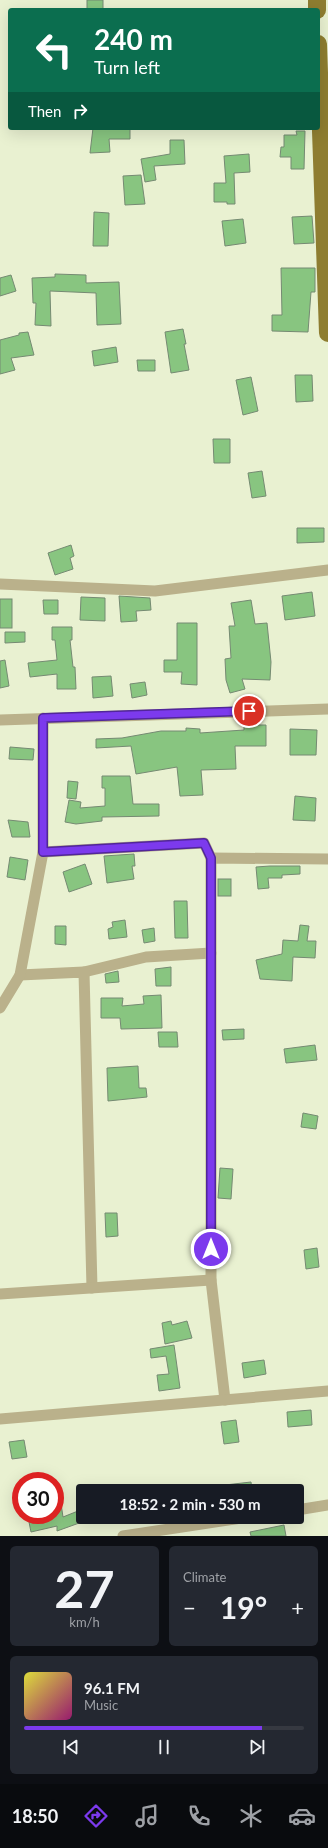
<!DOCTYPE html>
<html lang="en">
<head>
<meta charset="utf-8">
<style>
	body { margin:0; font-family:Lato,sans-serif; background:#242831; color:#f1f3f6; height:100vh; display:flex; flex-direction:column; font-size:15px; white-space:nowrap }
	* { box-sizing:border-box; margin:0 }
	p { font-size:13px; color:#9ea1a6 }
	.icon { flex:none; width:22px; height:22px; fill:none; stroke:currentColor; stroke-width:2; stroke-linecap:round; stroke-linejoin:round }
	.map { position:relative; height:1536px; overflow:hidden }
	.details { display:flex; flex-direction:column; gap:10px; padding:10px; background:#0d0f14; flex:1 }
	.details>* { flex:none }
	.guide { position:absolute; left:8px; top:8px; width:312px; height:122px; border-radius:4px; box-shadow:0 4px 16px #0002; background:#0b6e4f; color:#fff; overflow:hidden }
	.speed { position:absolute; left:12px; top:1472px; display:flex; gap:8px; font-size:20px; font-weight:700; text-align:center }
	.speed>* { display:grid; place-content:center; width:52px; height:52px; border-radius:50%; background:#171b24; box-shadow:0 4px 16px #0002; line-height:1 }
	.speed .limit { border:6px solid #d22; background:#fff; color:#111 }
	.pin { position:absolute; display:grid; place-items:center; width:34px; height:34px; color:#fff; margin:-17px; border:2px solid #fff; border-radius:50%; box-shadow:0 1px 4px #0007 }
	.me { position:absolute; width:44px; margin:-22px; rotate:0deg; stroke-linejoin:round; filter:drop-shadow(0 0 3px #0008) }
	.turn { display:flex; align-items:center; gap:14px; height:84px; padding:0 20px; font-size:18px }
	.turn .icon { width:52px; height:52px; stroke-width:2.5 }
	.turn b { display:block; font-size:28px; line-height:34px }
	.then { display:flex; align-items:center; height:38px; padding:0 20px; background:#0003; gap:8px; font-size:15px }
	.big { font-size:30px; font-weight:700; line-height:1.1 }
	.details .card { flex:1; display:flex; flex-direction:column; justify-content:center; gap:6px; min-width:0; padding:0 14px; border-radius:6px; background:#242831 }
	.details .dial { align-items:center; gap:0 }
	.dial b { font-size:52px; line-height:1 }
	.song { display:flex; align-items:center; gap:12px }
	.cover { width:48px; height:48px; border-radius:6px; background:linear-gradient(135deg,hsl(60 70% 55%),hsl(320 70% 35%)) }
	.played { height:4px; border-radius:2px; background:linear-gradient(90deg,#7c3aed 85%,#363941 85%) }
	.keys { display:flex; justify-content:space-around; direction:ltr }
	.heat { display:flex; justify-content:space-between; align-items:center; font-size:22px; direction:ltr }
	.details .tiles { flex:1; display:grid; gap:10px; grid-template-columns:1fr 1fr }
	.card:last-child { grid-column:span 2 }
	.trip { position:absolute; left:76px; top:1484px; width:228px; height:40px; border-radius:4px; background:#171b24; box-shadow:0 4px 16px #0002; font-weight:700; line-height:40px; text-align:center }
	.tabs { display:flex; height:64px; justify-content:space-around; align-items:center; background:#090b0e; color:#9ea1a6 }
	.tabs .icon { width:28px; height:28px }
	.tabs .active { color:#7c3aed }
	.tabs b { font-size:18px; color:#f1f3f6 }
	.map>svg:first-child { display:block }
	.building { fill:#88c580; stroke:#758a72 }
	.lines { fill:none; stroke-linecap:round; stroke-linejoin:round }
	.minor { stroke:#bab18b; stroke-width:11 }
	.primary { stroke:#8e7d30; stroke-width:18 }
	.route-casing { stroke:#51269a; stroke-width:10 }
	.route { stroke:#7c3aed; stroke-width:7 }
</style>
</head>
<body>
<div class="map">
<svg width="328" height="1536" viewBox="0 0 328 1536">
	<rect width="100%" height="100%" fill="#e9f1d1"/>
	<g class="building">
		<rect x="87" y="0" width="16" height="10"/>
		<path d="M93 128H130V139H109L110 152 90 153Z"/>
		<path d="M296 131H305L304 169H291V157H280L281 147H284V135H297Z"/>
		<path d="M170 140H184L185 164 154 166 156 180 145 182 141 159 170 154Z"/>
		<path d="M249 154 250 172 234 173 235 204H227V202H214V183H226L224 156Z"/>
		<path d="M141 175 145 204 125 205 123 176Z"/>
		<path d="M94 212 109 213 108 246H93Z"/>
		<path d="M312 216 314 243 294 244 292 217Z"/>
		<path d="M243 219 246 243 225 246 222 221Z"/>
		<path d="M281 268H315V292H311L308 332 272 331V315H282Z"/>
		<path d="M55 274 86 275V283L119 282 121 324 97 325 96 293 50 291 51 326 35 325 36 303H33L32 278 55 277Z"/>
		<path d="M11 275 16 291 0 296V278Z"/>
		<path d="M183 329 186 344H184L189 370 171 373 165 332Z"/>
		<path d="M28 332 34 355 11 358 15 370 0 374V340L19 335V333Z"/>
		<path d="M116 347 118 362 94 366 92 351Z"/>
		<path d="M137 360H155V371H138Z"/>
		<path d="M295 375H312L313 401 296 402Z"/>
		<path d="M251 377 258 411 243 415 236 380Z"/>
		<path d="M213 439H230V463H214Z"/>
		<path d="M262 471 266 496 252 498 248 473Z"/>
		<path d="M297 528H324V542L297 543Z"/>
		<path d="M71 545 74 556 70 558 73 569 55 575 48 553Z"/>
		<path d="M312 592 315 616 285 620 282 596Z"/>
		<path d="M119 596 150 598 151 610 136 611 137 621 121 622Z"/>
		<path d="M81 597 105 598V621L80 620Z"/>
		<rect x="0" y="599" width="12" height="29"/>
		<path d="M43 600H58V614H44Z"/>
		<path d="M251 600 255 624 267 623 271 662 270 680 242 679 245 689 230 693 226 680 225 659 231 658 229 626H235L231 603Z"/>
		<path d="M177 623H197V685L181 684 182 672H164V660H177Z"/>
		<path d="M52 627H72V640H70L73 667H75L76 689H57V674L30 677 28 663 57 660 55 640H52Z"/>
		<path d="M5 632H25V642L5 643Z"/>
		<path d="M5 660 9 686 0 688V661Z"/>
		<path d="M111 676 113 696 93 698 92 677Z"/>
		<path d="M145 682 147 695 132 698 130 684Z"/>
		<path d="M244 725H266V746H235L236 769 201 770 203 795 180 796 177 767 136 774 131 746 96 748V739L122 738 161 731H186V728L200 729V733L244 730Z"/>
		<path d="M290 729 317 730 316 755H290Z"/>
		<path d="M10 747 34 749 33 760 9 759Z"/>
		<path d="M102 776H130L133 804H159V816L102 817V821L76 824 65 822 69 800 81 802 80 808 105 806V788H102Z"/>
		<path d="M68 781 78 782 76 799 67 798Z"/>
		<path d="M295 796 316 798 315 821 293 820Z"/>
		<path d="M8 820 28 822 30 837H12Z"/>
		<path d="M134 854 135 866H132L134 879 107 883 104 856Z"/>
		<path d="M10 857 28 860 25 880 7 877Z"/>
		<path d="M85 864 92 884 69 892 63 872Z"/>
		<path d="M270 866H300V874L282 875V878H268L269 888 258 889 256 867Z"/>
		<rect x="218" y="879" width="13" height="17"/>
		<path d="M174 901H187L188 938H175Z"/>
		<path d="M125 920 127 937 109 939 108 929 113 927 112 922Z"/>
		<path d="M300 925 309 926 307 941H316L315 958 293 957 292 981 260 979 256 960 282 954 283 940 298 941Z"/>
		<path d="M55 926H66V945L55 944Z"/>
		<path d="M154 928 155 941 144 943 142 930Z"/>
		<path d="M171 967V986H156L155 969Z"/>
		<path d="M118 971 119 982 106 983 105 974Z"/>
		<path d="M161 995 162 1028 121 1029 120 1018H101V998H123L122 1006 144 1004 143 996Z"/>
		<path d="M244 1029V1039L223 1040 222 1030Z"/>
		<path d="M158 1032H177L178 1047H159Z"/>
		<path d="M315 1045 317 1060 286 1063 284 1049Z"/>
		<path d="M138 1066 139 1088H146L147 1097 108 1101 107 1068Z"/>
		<path d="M303 1113 318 1116 316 1129 301 1127Z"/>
		<path d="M220 1168 233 1169 231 1199 218 1198Z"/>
		<path d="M105 1213H117L118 1236 106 1237Z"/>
		<path d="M317 1248 319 1267 306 1269 304 1250Z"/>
		<path d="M171 1321 172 1325 187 1321 192 1338 165 1344 162 1323Z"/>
		<path d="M174 1345 180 1388 159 1391 157 1375 169 1374 166 1356 151 1358 150 1349Z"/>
		<path d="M264 1360 266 1374 244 1378 242 1363Z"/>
		<path d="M311 1410 312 1425 288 1427 287 1412Z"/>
		<path d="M236 1420 239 1442 224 1444 221 1422Z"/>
		<path d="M24 1440 27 1457 12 1459 9 1442Z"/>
		<path d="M251 1482 252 1491H225V1485Z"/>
		<path d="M60 1497 63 1517 78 1511 82 1522 57 1531V1526L31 1532 29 1522 34 1521 33 1515H55V1498Z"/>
		<path d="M284 1525 286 1536H251L250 1532Z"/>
	</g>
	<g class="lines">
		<g class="minor">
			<path d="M0 584 155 591 328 570"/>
			<path d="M0 720 328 709"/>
			<path d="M43 852 204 843 211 858"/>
			<path d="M84 972 146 957 211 953"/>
			<path d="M20 975 84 972 92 1288"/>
			<path d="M0 1008 20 975 43 852V718"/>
			<path d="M0 1294 211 1280"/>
			<path d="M225 1400 211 1280V858L328 859"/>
			<path d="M0 1419 328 1391"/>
			<path d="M297 1510 328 1505"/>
			<path d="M123 1536 248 1517"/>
		</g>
		<g class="primary">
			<path d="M317 0V10"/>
			<path d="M318 44 328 333"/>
		</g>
	</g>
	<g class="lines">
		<defs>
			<path id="route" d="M211 1249V858L204 843 43 852V718L249 711"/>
		</defs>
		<use href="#route" class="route-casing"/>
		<use href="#route" class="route"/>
	</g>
</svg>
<div class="speed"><div class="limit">30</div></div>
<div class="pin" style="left:249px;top:711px;background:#d93025"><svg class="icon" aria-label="arrive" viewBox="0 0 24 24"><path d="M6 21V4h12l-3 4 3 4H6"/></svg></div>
<svg class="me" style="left:211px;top:1249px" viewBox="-20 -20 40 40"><circle r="17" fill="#7c3aed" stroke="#fff" stroke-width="3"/><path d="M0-11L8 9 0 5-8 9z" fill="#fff"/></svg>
<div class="trip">18:52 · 2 min · 530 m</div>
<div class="guide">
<div class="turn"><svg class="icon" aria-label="left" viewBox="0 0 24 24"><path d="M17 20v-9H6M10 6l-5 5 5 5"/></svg><div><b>240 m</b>Turn left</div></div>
<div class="then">Then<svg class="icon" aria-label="right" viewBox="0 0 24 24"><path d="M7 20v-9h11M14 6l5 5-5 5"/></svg></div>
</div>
</div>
<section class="details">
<div class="tiles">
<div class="card dial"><b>27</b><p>km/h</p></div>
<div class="card"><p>Climate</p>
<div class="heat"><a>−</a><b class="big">19°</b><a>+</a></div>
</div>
<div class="card">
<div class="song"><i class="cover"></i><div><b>96.1 FM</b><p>Music</p></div></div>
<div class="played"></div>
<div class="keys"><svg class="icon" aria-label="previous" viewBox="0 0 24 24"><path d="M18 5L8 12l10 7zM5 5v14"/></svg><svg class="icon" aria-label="pause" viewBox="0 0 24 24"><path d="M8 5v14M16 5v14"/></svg><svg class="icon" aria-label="next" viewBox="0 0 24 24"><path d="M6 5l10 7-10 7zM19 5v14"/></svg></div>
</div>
</div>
</section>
<nav class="tabs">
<b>18:50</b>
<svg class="icon active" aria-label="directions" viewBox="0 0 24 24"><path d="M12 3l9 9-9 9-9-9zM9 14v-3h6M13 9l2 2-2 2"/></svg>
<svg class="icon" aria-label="music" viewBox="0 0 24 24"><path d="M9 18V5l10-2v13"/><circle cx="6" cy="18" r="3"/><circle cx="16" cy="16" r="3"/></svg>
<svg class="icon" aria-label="phone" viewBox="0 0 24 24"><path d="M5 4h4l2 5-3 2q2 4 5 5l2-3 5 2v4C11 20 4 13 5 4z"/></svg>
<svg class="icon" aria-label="climate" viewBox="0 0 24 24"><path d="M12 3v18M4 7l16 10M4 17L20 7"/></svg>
<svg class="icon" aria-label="car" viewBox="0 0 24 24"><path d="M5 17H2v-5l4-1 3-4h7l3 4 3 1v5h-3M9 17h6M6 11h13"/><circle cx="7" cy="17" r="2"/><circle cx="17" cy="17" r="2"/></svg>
</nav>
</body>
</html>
